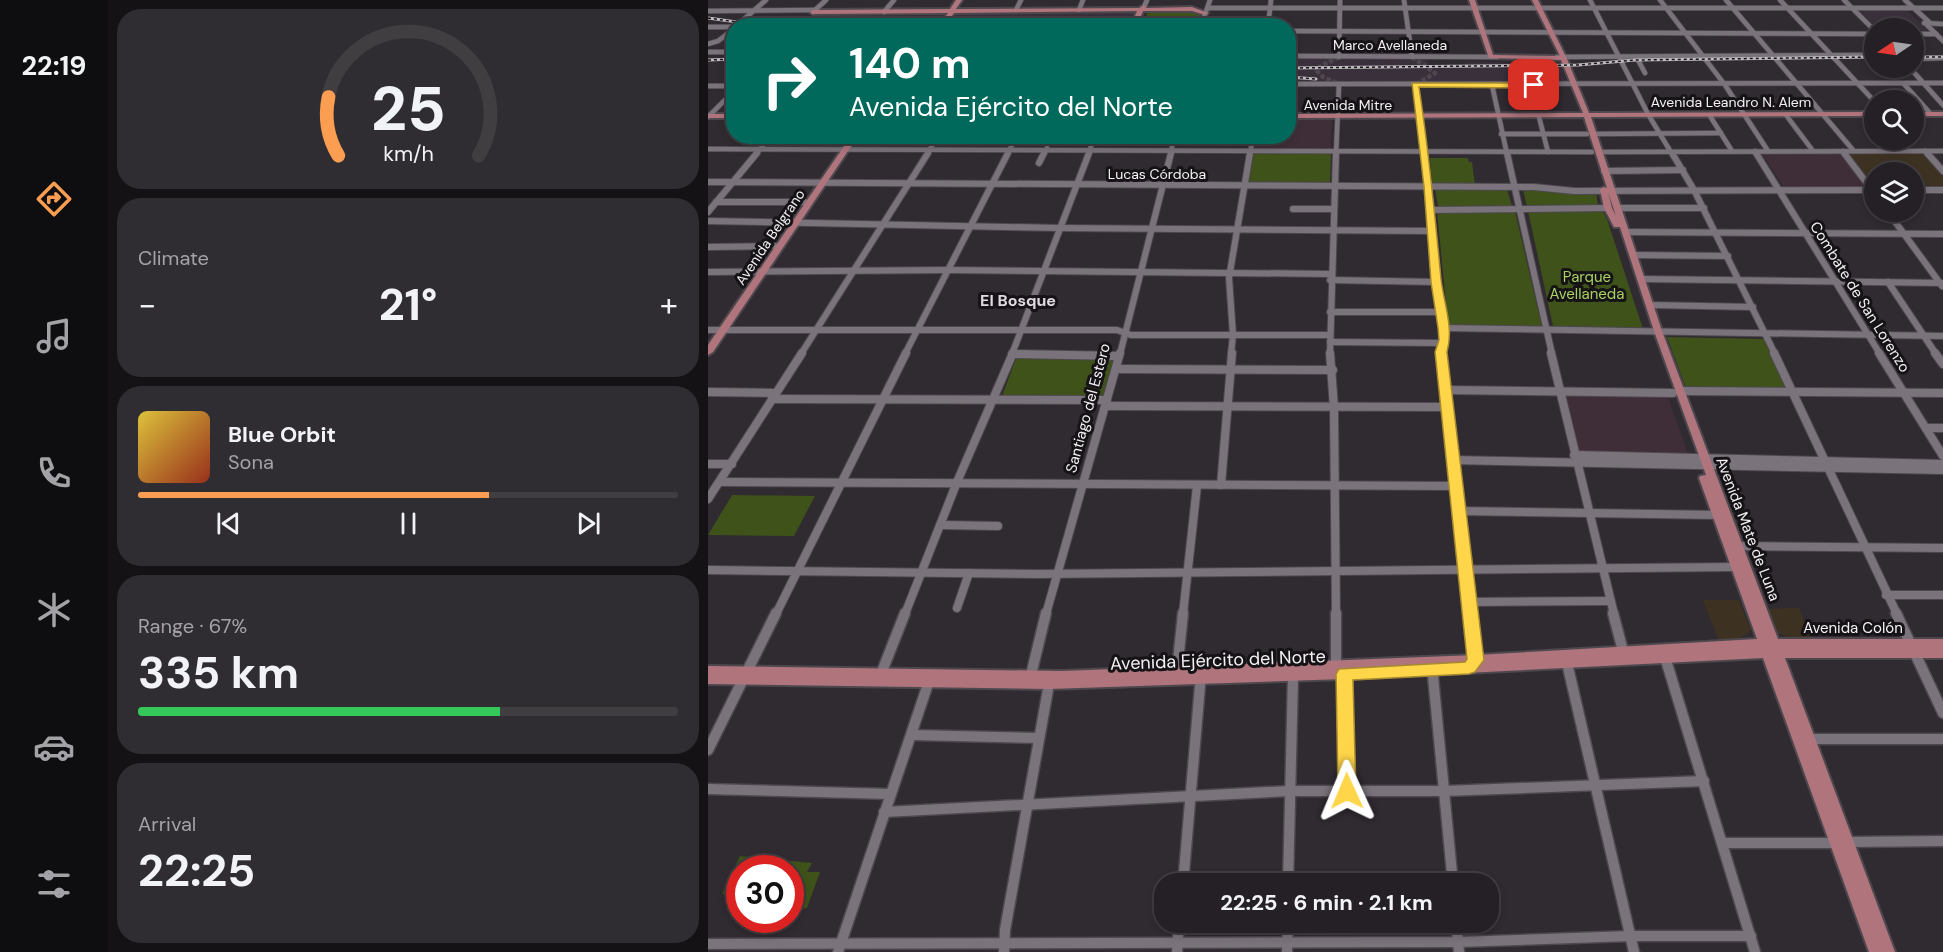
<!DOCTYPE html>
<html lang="en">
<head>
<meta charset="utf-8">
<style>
	body { margin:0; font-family:"DM Sans",sans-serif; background:#302d32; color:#f1f3f6; height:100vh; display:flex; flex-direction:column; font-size:22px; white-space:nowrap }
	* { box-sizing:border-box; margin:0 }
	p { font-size:20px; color:#a3a3a7 }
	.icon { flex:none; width:33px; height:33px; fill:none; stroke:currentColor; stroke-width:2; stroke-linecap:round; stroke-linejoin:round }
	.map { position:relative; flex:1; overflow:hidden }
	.details { display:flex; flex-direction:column; gap:9px; padding:9px; background:#141214; width:600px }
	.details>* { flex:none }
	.banner { position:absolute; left:18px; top:18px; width:570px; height:126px; border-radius:24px; box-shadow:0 3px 9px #0003,0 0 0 2px #413e42; background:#00695c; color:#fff; overflow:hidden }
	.needle { width:39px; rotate:257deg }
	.buttons { position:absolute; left:1156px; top:18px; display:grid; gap:12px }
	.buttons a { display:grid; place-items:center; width:60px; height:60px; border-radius:50%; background:#242025; box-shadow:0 3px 9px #0003,0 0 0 2px #413e42; font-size:30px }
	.speed { position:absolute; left:18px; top:855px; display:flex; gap:12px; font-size:30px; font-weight:700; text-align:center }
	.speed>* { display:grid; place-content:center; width:78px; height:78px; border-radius:50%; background:#242025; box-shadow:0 3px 9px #0003,0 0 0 2px #413e42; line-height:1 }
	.speed .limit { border:9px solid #d22; background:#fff; color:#111 }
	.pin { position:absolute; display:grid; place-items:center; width:51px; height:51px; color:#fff; margin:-26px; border-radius:12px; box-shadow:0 3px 9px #0006 }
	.me { position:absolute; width:66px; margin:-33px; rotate:359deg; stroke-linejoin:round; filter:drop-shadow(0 0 4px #0008) }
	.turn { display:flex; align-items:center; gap:21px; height:126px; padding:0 24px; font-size:27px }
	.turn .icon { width:78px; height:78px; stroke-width:2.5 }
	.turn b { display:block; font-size:42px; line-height:51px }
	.big { font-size:45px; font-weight:700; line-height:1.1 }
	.details .tile { flex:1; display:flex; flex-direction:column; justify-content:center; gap:9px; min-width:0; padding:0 21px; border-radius:24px; background:#302d32 }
	.details .dial { align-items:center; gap:0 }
	.dial svg { height:156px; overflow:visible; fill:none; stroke:#413e42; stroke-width:7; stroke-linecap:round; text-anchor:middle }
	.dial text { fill:#f1f3f6; stroke:none }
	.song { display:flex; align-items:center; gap:18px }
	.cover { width:72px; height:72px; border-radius:9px; background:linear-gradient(135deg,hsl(50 70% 55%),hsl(10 70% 35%)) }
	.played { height:6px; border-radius:3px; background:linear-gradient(90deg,#fb9e51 65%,#413e42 65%) }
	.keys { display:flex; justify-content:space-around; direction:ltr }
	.heat { display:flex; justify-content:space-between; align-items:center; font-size:33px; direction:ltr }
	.charge { height:9px; border-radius:4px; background:linear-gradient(90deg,#34c759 67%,#413e42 0) }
	.trip { position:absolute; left:446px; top:873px; width:345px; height:60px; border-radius:24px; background:#242025; box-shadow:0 3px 9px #0003,0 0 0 2px #413e42; font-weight:700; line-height:60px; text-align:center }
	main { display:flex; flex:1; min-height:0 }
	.dock { display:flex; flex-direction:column; width:108px; justify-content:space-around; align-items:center; background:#0e0d0f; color:#a3a3a7 }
	.dock .icon { width:42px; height:42px }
	.dock .on { color:#fb9e51 }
	.dock b { font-size:27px; color:#f1f3f6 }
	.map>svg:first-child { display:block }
	.commercial { fill:#3d3222 }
	.built { fill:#3a303c }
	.education { fill:#3f2e37 }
	.green { fill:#3e5219 }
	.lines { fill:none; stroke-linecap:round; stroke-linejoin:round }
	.minor-tunnel { stroke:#4e484e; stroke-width:4.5; stroke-dasharray:4.5 2; stroke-linecap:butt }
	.minor-far3-casing { stroke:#4d484e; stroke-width:6 }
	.minor-far2-casing { stroke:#4d484e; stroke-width:8 }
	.minor-far1-casing { stroke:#4d484e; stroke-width:10 }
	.minor-casing { stroke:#4d484e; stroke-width:13 }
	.major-casing { stroke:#4d484e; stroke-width:4 }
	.minor-far3 { stroke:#7b737c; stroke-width:4.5 }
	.minor-far2 { stroke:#7b737c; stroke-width:6 }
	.minor-far1 { stroke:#7b737c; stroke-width:8 }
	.minor { stroke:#7b737c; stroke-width:10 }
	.major { fill:#b0747d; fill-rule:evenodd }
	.rail-casing { stroke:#c0bbc0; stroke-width:3 }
	.rail { stroke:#161317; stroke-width:1.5; stroke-dasharray:3; stroke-linecap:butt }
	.minor-bridge-casing { stroke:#4d484e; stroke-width:6; stroke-linecap:butt }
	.minor-bridge { stroke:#7b737c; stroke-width:4.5 }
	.route { fill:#ffd54a; stroke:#a68a30; stroke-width:1.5 }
	.labels { text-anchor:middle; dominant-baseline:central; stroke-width:6; stroke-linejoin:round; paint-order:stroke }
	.far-street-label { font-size:14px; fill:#f5f1f5; stroke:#161317 }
	.park-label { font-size:15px; fill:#a9d261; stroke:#161317 }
	.street-label { font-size:15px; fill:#f5f1f5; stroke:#161317 }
	.neighbourhood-label { font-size:16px; font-weight:bold; fill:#e1d9e2; stroke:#161317 }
	.near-street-label { font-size:18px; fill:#f5f1f5; stroke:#161317 }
</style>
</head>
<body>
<main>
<nav class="dock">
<b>22:19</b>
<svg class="icon on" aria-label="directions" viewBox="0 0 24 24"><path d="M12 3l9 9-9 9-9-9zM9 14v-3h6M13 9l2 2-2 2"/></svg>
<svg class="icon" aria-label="music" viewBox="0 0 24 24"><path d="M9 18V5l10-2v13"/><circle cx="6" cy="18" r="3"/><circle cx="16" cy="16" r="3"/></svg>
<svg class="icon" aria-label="phone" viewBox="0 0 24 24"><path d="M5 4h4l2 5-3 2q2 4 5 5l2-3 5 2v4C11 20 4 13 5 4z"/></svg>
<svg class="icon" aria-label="climate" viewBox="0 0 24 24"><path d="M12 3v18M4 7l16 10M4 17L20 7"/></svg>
<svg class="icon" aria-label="car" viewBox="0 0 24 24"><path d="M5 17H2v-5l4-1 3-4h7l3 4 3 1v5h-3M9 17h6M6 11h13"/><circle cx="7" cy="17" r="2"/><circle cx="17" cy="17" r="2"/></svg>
<svg class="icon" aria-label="filters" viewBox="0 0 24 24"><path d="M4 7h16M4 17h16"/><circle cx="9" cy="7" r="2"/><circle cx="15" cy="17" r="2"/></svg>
</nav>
<section class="details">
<div class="tile dial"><svg viewBox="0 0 100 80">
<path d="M14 69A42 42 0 1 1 86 69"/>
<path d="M14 69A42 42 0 0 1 9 39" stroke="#fb9e51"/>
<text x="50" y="56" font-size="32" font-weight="700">25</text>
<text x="50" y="72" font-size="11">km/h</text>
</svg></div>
<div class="tile"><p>Climate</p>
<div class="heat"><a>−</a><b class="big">21°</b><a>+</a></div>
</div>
<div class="tile">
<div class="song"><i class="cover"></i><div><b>Blue Orbit</b><p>Sona</p></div></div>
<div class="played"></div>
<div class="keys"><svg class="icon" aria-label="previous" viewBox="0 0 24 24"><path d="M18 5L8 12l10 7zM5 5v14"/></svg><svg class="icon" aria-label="pause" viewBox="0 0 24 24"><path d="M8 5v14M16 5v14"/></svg><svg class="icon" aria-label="next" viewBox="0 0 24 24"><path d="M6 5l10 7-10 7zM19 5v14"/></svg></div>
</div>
<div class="tile"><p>Range · 67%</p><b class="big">335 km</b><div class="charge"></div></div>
<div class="tile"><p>Arrival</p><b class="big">22:25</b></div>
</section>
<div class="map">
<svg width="1235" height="952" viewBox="0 0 1235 952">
	<rect width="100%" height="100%" fill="#302a31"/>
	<g class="commercial">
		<path d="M1140 152H1216L1235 174V188H1206V172H1167V187Z"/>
		<path d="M995 600H1031L1043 631 1031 639H1010Z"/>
		<path d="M1091 608 1103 638 1079 637 1063 630 1055 609Z"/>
	</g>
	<g class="built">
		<path d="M1150 9H1197L1223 33H1206V28H1169Z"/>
		<path d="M430 10 424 25 237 26 246 12Z"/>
		<path d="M581 58H719L721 65H759V62L852 64 859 84 581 83Z"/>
	</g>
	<g class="education">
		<path d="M581 119H624L623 148H546L548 137 580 136Z"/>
		<path d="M1053 152H1131L1158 187H1076Z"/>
		<path d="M857 395 960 397 980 454 871 453Z"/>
	</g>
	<g class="green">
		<path d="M440 11H493L490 25 435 26Z"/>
		<path d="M545 152 623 153 622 183H540Z"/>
		<path d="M722 158H760L761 162H764L767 185 724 184Z"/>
		<path d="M727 189H799L804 206H730Z"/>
		<path d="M815 190 888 192 890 205 819 207Z"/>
		<path d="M894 210 899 219 935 329 845 326 820 211Z"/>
		<path d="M729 211H807L834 327 740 325Z"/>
		<path d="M959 337 1056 339 1079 389 978 388Z"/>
		<path d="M309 356 408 358 397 397 294 396Z"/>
		<path d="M24 495 107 496 86 536 0 535Z"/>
		<path d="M32 856 104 863 99 872H112L99 908 83 911 82 868H32L31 896 14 894Z"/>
	</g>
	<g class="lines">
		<g class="minor-tunnel">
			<path d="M631 57 611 67 609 71 615 77 631 84"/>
			<path d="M704 57 727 73 707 85"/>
		</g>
		<defs>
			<g id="minor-far3">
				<path d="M696 0 704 57"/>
				<path d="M882 0 940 114 964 154"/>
				<path d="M952 0 1017 85 1060 151"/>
				<path d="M1018 0 1145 150"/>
				<path d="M1072 0 1167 102"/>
				<path d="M1136 0 1167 31"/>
				<path d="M1197 0 1221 22 1217 23 1235 41"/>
				<path d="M436 7 439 0"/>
				<path d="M500 8H1235"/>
				<path d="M308 10 313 0"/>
				<path d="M371 10 375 0"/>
				<path d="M0 11 107 10"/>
				<path d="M105 12 118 0"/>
				<path d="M176 12 186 0"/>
				<path d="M35 20 58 0"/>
				<path d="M1216 23 1235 24"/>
				<path d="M493 26 502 0"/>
				<path d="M560 26 563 0"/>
				<path d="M0 27H26"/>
				<path d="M580 31 1167 34"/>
				<path d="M1206 34H1228"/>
				<path d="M0 44 10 41 26 29"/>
				<path d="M0 52H26"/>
				<path d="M580 56 789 57"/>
				<path d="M631 57 632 0"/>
				<path d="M849 57 1167 55"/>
				<path d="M1206 59 1235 58"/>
				<path d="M930 60 937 73"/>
				<path d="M1202 68 1235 105"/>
				<path d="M580 84 1235 83"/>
				<path d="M1196 84 1221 112"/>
				<path d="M707 85 717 154"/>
				<path d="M784 85 799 154"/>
				<path d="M0 86H26"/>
				<path d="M1156 113 1167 125"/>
				<path d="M1078 115 1105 151"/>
				<path d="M1002 116 1024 151"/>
				<path d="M0 117 26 91"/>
				<path d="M831 117 840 152"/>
				<path d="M793 134H879"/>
				<path d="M884 134 1013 133"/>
				<path d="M1180 140 1190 151"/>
				<path d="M0 149 884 152"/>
				<path d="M1047 151 1049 154"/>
				<path d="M1135 151 1138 154"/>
				<path d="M1217 151 1220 154"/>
				<path d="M890 152 1235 151"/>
				<path d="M48 154 63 136"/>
				<path d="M219 154 230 136"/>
				<path d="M299 154 309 136"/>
				<path d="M336 154 339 148"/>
				<path d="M380 154 387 136"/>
				<path d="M462 154 467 136"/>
				<path d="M542 154 545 136"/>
				<path d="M628 154 631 84"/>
			</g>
			<g id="minor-far2">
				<path d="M716 153 728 282 736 328 737 340 733 354"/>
				<path d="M799 153 844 354"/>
				<path d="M964 153 986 190 1067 354"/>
				<path d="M1048 153 1172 354"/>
				<path d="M1136 153 1164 190"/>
				<path d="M1219 153 1235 171"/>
				<path d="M331 163 336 153"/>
				<path d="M896 171 975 170"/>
				<path d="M0 182 826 187 866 191 1167 190"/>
				<path d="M1206 190H1235"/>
				<path d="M8 202H97"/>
				<path d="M909 208H996"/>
				<path d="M585 209H625"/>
				<path d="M723 210 900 208"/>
				<path d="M0 212 49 153"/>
				<path d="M1180 212 1234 286"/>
				<path d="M0 221 352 228 723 231"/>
				<path d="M917 232 1235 234"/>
				<path d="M0 247 67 246"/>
				<path d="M925 255 1020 256"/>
				<path d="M0 272 240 270 622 274"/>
				<path d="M933 279 1235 283"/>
				<path d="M622 280 728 282"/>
				<path d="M1180 282 1228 354"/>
				<path d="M942 305 1045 307"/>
				<path d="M622 312H733"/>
				<path d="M736 328 1235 336"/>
				<path d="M0 330H409L423 335H621"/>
				<path d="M622 342 735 343"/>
				<path d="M93 354 220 153"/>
				<path d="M197 354 300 153"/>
				<path d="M304 354H319"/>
				<path d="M304 354 381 153"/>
				<path d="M412 354 463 153"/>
				<path d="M523 354 525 335 521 278 542 153"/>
				<path d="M622 354 628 153"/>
			</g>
			<g id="minor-far1">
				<path d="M622 353 626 408 628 614"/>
				<path d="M733 353 762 614"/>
				<path d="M843 353 906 614"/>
				<path d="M1066 353 1189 614"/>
				<path d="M1171 353 1235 456"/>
				<path d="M1227 353 1235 364"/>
				<path d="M304 354 411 356"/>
				<path d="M408 369 625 370"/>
				<path d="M738 390 965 393"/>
				<path d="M971 391 1235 393"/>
				<path d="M0 392 67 393"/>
				<path d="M64 399 399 400"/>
				<path d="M398 406 739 407"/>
				<path d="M1218 428H1235"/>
				<path d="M866 455 1235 464"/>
				<path d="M744 460 1235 470"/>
				<path d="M0 464H24"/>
				<path d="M12 482 748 486"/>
				<path d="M513 485 524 353"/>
				<path d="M0 499 94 353"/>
				<path d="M750 511 1009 515"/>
				<path d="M233 525 290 526"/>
				<path d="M1029 546 1235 548"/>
				<path d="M0 570 330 574 1027 567"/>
				<path d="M1178 595H1235"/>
				<path d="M760 602 902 601"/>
				<path d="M249 608 261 573"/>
				<path d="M68 614 198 353"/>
				<path d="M197 614 249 482 305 353"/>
				<path d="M338 614 412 353"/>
				<path d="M475 614 489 486"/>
			</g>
			<g id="minor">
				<path d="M628 613V669"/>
				<path d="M762 613 767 663"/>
				<path d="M905 613 915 651 920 654"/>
				<path d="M1188 613 1235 713"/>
				<path d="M957 657 1047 952"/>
				<path d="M861 659 859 663 926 952"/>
				<path d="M724 666 745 884"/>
				<path d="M469 671 475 613"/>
				<path d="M173 674 197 613"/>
				<path d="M636 674 639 791"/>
				<path d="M322 679 338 613"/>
				<path d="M204 735 330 738"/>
				<path d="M1099 739H1235"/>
				<path d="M0 750 68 613"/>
				<path d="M0 789 182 794"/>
				<path d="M176 812 581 791H737L996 781"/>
				<path d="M1138 842 1235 841"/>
				<path d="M1015 843H1128"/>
				<path d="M475 884 493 674"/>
				<path d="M580 884 585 676 589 672"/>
				<path d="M748 922 751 952"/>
				<path d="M0 944 750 942 923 936H1043"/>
				<path d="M130 952 222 678"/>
				<path d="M296 952 297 930 341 684"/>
				<path d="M469 952 471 922"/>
				<path d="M579 952 580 922"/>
			</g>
			<g id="major">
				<path d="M248 0H254L248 9 431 8 436 5 438 8 484 7 500 13 497 15 484 11H435L429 26H423L429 11 246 13 237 26H231L240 13 105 14 102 12 105 10 242 9Z"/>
				<path d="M761 0H767L785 55 852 56 824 0H830L859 59 881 113 1167 112V116L883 117 954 331 1070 639H1235V658H1077L1187 952H1161L1055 658 636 679 341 689 0 684V666L354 671 768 655 1049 639 991 478 992 476 998 475 946 331 912 227H906L896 208 892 189 896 187 899 188 876 117 580 118V114L875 113 853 60 781 58ZM900 192 908 216 904 208Z"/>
				<rect x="1206" y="112" width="29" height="4"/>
				<rect x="0" y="114" width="26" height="4"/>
				<path d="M143 136H150L5 352 0 355V345Z"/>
			</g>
		</defs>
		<use href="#minor-far3" class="minor-far3-casing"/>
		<use href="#minor-far2" class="minor-far2-casing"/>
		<use href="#minor-far1" class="minor-far1-casing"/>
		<use href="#minor" class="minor-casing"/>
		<use href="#major" class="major-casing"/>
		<use href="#minor-far3" class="minor-far3"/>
		<use href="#minor-far2" class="minor-far2"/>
		<use href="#minor-far1" class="minor-far1"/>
		<use href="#minor" class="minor"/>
		<use href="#major" class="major"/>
		<defs>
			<g id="rail">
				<path d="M0 18 58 26"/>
				<path d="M254 26 288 21"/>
				<path d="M1206 57H1235"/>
				<path d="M0 60 26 59"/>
				<path d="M580 68 870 65 927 60 1167 57"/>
				<path d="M580 77 608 79"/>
			</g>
		</defs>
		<use href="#rail" class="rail-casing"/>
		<use href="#rail" class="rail"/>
		<defs>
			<path id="minor-bridge" d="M31 24 35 20"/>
		</defs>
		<use href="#minor-bridge" class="minor-bridge-casing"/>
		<use href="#minor-bridge" class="minor-bridge"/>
	</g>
	<path class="route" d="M704 83H826L830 85 826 88 711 87C721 151 727 215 733 279 736 304 746 328 739 352L776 660 767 672 761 674 645 680 648 791 646 797 639 799 633 797 630 791 628 674 631 669 757 662 759 659 727 352 731 340 730 328 723 282 716 187Z"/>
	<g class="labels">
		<g class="far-street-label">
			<text x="682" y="45">Marco Avellaneda</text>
			<text x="1023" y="102">Avenida Leandro N. Alem</text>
			<text x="640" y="105">Avenida Mitre</text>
			<text x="449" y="174">Lucas Córdoba</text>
			<text transform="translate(62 237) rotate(-56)">Avenida Belgrano</text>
		</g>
		<g class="park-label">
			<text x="879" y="277">Parque<tspan x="879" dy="17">Avellaneda</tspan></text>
		</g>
		<g class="street-label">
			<text transform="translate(1152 297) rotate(58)">Combate de San Lorenzo</text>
			<text transform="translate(380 408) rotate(-75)">Santiago del Estero</text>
			<text transform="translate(1040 529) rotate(69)">Avenida Mate de Luna</text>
			<text x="1145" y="628">Avenida Colón</text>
		</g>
		<g class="neighbourhood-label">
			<text x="310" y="300">El Bosque</text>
		</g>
		<g class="near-street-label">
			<text transform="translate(510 660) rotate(-2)">Avenida Ejército del Norte</text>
		</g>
	</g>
</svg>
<div class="buttons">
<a><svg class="needle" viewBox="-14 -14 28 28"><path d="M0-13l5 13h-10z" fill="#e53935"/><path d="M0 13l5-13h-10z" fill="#a3a3a7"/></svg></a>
<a><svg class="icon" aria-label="search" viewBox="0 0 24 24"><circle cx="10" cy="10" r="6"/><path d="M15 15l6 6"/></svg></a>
<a><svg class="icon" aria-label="layers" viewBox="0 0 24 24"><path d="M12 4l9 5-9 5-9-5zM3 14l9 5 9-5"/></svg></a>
</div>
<div class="speed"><div class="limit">30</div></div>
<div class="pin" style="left:826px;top:85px;background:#d93025"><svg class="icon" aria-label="arrive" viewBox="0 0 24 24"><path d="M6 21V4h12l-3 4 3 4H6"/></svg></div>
<svg class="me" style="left:639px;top:791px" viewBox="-20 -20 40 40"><path d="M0-17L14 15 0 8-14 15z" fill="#ffd54a" stroke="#fff" stroke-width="4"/></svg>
<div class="trip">22:25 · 6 min · 2.1 km</div>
<div class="banner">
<div class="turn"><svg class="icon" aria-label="right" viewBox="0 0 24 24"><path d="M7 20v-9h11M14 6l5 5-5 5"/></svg><div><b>140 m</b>Avenida Ejército del Norte</div></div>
</div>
</div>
</main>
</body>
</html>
